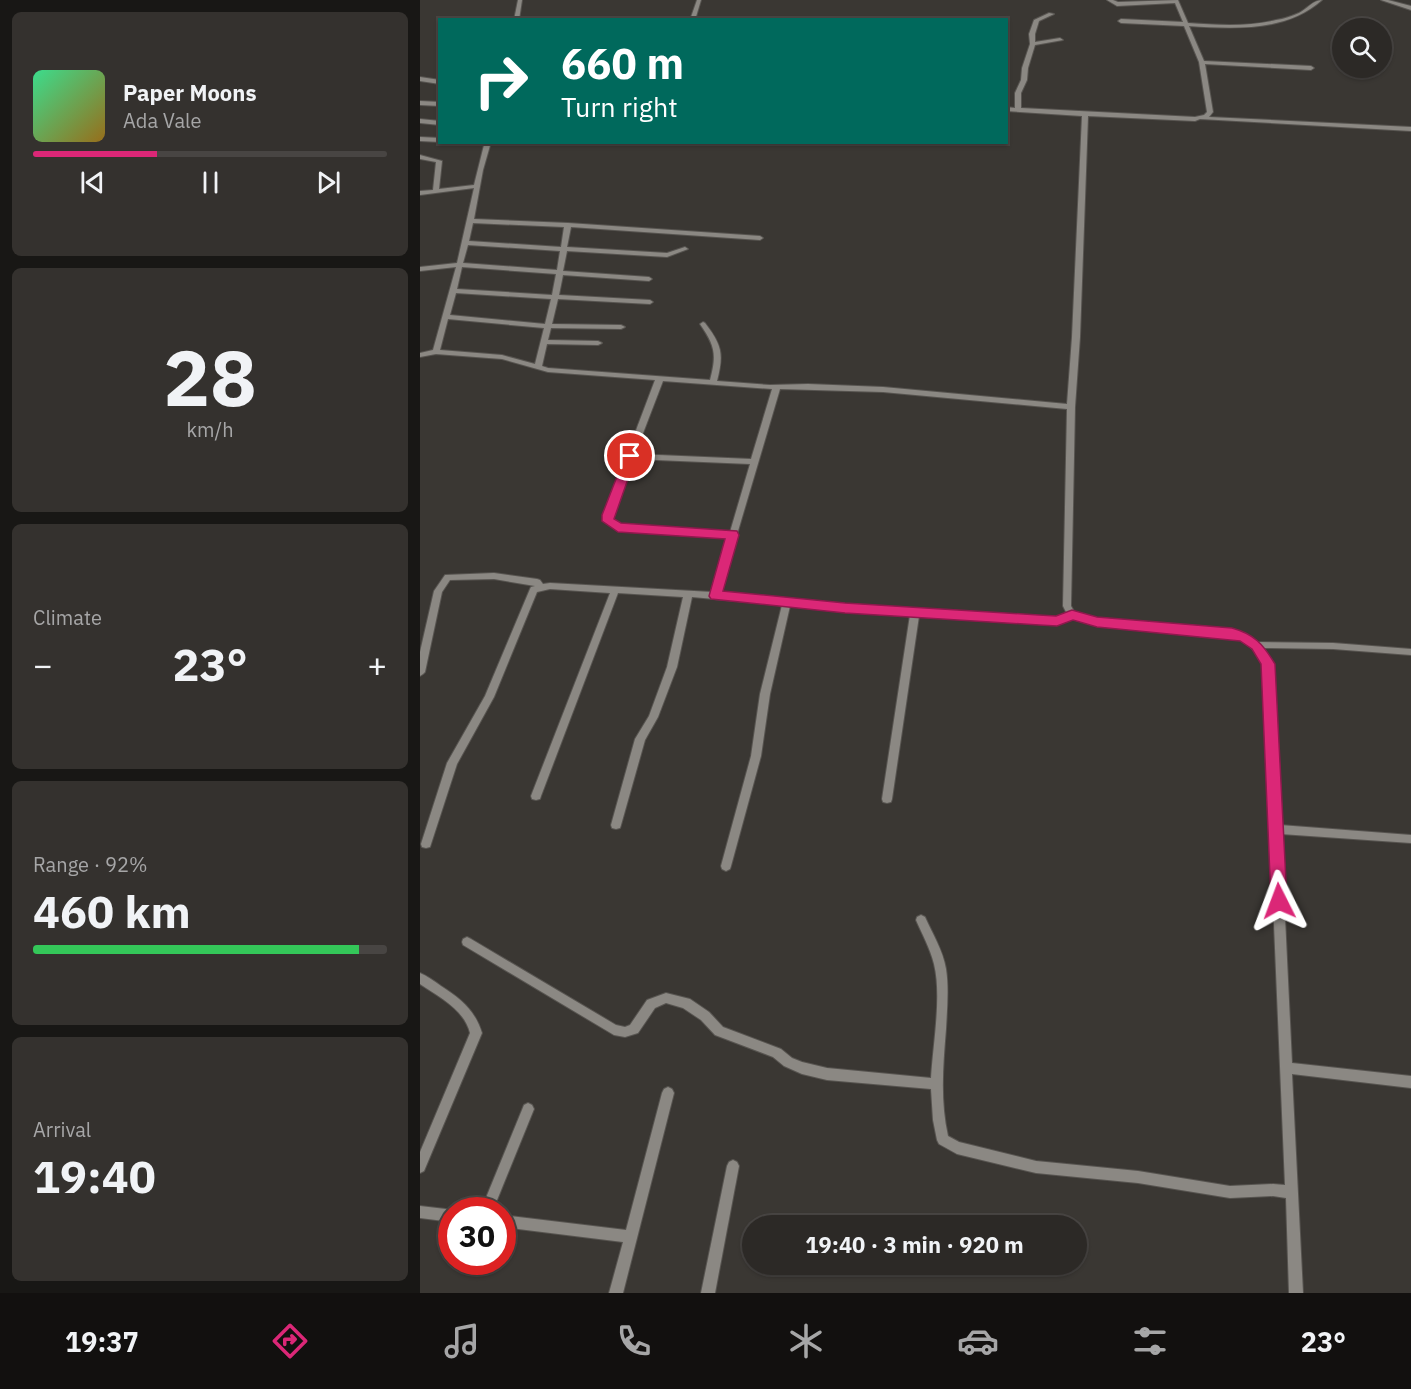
<!DOCTYPE html>
<html lang="en">
<head>
<meta charset="utf-8">
<style>
	body { margin:0; font-family:"IBM Plex Sans",sans-serif; background:#34312e; color:#f1f3f6; height:100vh; display:flex; flex-direction:column; font-size:22px; white-space:nowrap }
	* { box-sizing:border-box; margin:0 }
	p { font-size:20px; color:#a6a6a7 }
	.icon { flex:none; width:33px; height:33px; fill:none; stroke:currentColor; stroke-width:2; stroke-linecap:round; stroke-linejoin:round }
	.map { position:relative; flex:1; overflow:hidden }
	.details { display:flex; flex-direction:column; gap:12px; padding:12px; background:#181715; width:420px }
	.details>* { flex:none }
	.hud { position:absolute; left:18px; top:18px; width:570px; height:126px; border-radius:0px; box-shadow:0 2px 4px #0004,0 0 0 2px #484543; background:#00695c; color:#fff; overflow:hidden }
	.fabs { position:absolute; left:912px; top:18px; display:grid; gap:12px }
	.fabs a { display:grid; place-items:center; width:60px; height:60px; border-radius:50%; background:#2c2926; box-shadow:0 2px 4px #0004,0 0 0 2px #484543; font-size:30px }
	.speed { position:absolute; left:18px; top:1197px; display:flex; gap:12px; font-size:30px; font-weight:700; text-align:center }
	.speed>* { display:grid; place-content:center; width:78px; height:78px; border-radius:50%; background:#2c2926; box-shadow:0 2px 4px #0004,0 0 0 2px #484543; line-height:1 }
	.speed .limit { border:9px solid #d22; background:#fff; color:#111 }
	.pin { position:absolute; display:grid; place-items:center; width:51px; height:51px; color:#fff; margin:-26px; border:3px solid #fff; border-radius:50%; box-shadow:0 2px 6px #0007 }
	.me { position:absolute; width:66px; margin:-33px; rotate:357deg; stroke-linejoin:round; filter:drop-shadow(0 0 4px #0008) }
	.turn { display:flex; align-items:center; gap:21px; height:126px; padding:0 24px; font-size:27px }
	.turn .icon { width:78px; height:78px; stroke-width:2.5 }
	.turn b { display:block; font-size:42px; line-height:51px }
	.big { font-size:45px; font-weight:700; line-height:1.1 }
	.details .tile { flex:1; display:flex; flex-direction:column; justify-content:center; gap:9px; min-width:0; padding:0 21px; border-radius:9px; background:#34312e }
	.details .dial { align-items:center; gap:0 }
	.dial b { font-size:78px; line-height:1 }
	.song { display:flex; align-items:center; gap:18px }
	.cover { width:72px; height:72px; border-radius:9px; background:linear-gradient(135deg,hsl(150 70% 55%),hsl(40 70% 35%)) }
	.played { height:6px; border-radius:3px; background:linear-gradient(90deg,#db2777 35%,#484543 35%) }
	.keys { display:flex; justify-content:space-around; direction:ltr }
	.heat { display:flex; justify-content:space-between; align-items:center; font-size:33px; direction:ltr }
	.charge { height:9px; border-radius:4px; background:linear-gradient(90deg,#34c759 92%,#484543 0) }
	.trip { position:absolute; left:322px; top:1215px; width:345px; height:60px; border-radius:30px; background:#2c2926; box-shadow:0 2px 4px #0004,0 0 0 2px #484543; font-weight:700; line-height:60px; text-align:center }
	.dock { display:flex; height:96px; justify-content:space-around; align-items:center; background:#12100f; color:#a6a6a7 }
	.dock .icon { width:42px; height:42px }
	.dock .selected { color:#db2777 }
	.dock b { font-size:27px; color:#f1f3f6 }
	main { display:flex; flex:1; min-height:0 }
	.map>svg:first-child { display:block }
	.lines { fill:none; stroke-linecap:round; stroke-linejoin:round }
	.minor-casing { stroke:#575450; stroke-width:2 }
	.minor { fill:#8b8883; fill-rule:evenodd }
	.route { fill:#db2777; stroke:#8e194d; stroke-width:1.5 }
</style>
</head>
<body>
<main>
<section class="details">
<div class="tile">
<div class="song"><i class="cover"></i><div><b>Paper Moons</b><p>Ada Vale</p></div></div>
<div class="played"></div>
<div class="keys"><svg class="icon" aria-label="previous" viewBox="0 0 24 24"><path d="M18 5L8 12l10 7zM5 5v14"/></svg><svg class="icon" aria-label="pause" viewBox="0 0 24 24"><path d="M8 5v14M16 5v14"/></svg><svg class="icon" aria-label="next" viewBox="0 0 24 24"><path d="M6 5l10 7-10 7zM19 5v14"/></svg></div>
</div>
<div class="tile dial"><b>28</b><p>km/h</p></div>
<div class="tile"><p>Climate</p>
<div class="heat"><a>−</a><b class="big">23°</b><a>+</a></div>
</div>
<div class="tile"><p>Range · 92%</p><b class="big">460 km</b><div class="charge"></div></div>
<div class="tile"><p>Arrival</p><b class="big">19:40</b></div>
</section>
<div class="map">
<svg width="991" height="1293" viewBox="0 0 991 1293">
	<rect width="100%" height="100%" fill="#3a3733"/>
	<g class="lines">
		<defs>
			<g id="minor">
				<path d="M98 0H102L99 20H94Z"/>
				<path d="M277 0H281L275 20H270Z"/>
				<path d="M687 0H693L698 2 758 0 768 23C797 25 828 27 856 20 864 19 872 16 879 13 887 9 893 0 902 0 866 32 815 29 769 26L784 61 891 66 894 68 891 70 785 64 793 112 789 117 991 127V131L780 119 775 121 668 116 660 337 655 407 651 606 655 613 677 619 812 630 827 635 837 642 913 643 991 649V655L913 649 844 648 853 664 860 825 991 835V843L861 834 872 1063 991 1076V1088L872 1074 883 1293H869L866 1198 853 1196 810 1198 718 1183 616 1173 537 1154 519 1144 517 1140 513 1120 511 1089 407 1080 382 1074 364 1066 353 1057 295 1035 281 1020 263 1008 246 1003 235 1008 218 1033 205 1037 194 1035 43 945 42 942 43 939 47 937 51 939 196 1025 205 1027 210 1025 227 1000 246 993 270 999 289 1012 303 1027 361 1049 372 1058 382 1062 407 1068 511 1078C513 1044 522 996 514 964 510 948 502 934 496 920L497 917 501 915 505 917C512 933 523 950 526 969 529 988 527 1009 526 1029 523 1066 520 1100 528 1136L539 1142 616 1161 718 1171 810 1186 853 1184 865 1185 843 664C837 650 826 642 812 636L677 625 652 618 637 624 499 616 472 799 471 802 467 803 463 802 462 799 490 615 425 611 370 606 350 694 341 756 311 866 310 869 306 871 302 869 301 866 331 756 340 694 362 605 272 597 257 667 238 717 225 740 201 825 200 828 196 829 192 828 191 825 215 739 229 716 247 667 263 597 198 593 121 796 120 799 116 800 112 799 111 796 190 593 130 589 117 592 74 697 37 764 11 844 10 847 6 848 2 847 1 844 27 763 65 696 110 589 111 587 115 586 74 579 30 580 22 592 5 672 3 674 0 676V652L14 591 25 575 74 573 117 579 120 580 123 584 130 583 292 592 308 538 199 530 184 521V515L235 380 128 372 82 359 16 354 0 357V353L13 350 36 267 0 271V267L37 263 54 188 0 195V191L13 190 16 162 0 159V155L22 161 19 189 54 185 64 145 47 142H71L63 170 54 219 148 223 340 236 343 238 340 240 151 227 147 247 247 253 265 247 268 249 247 257 147 251 143 271 229 277 232 279 229 281 143 275 139 295 230 300 233 302 230 304 138 299 132 324 201 325 205 327 201 329 131 328 128 340 178 341 182 343 178 345 127 344 122 366 128 368 290 380C297 354 295 346 280 324L283 322 285 323C302 345 304 354 297 381L350 385 388 384 463 387 647 404 652 337 662 116 586 111V107L595 108V93L601 80 602 68 610 44 609 34 614 20 629 13 634 14 619 21 615 34V42L640 38 643 40 615 45 608 68 607 80 601 93V108L775 117 784 115 787 112 779 62 764 26 701 23 698 21 701 19 763 22 755 3 697 6ZM53 223 144 227 141 247 49 241ZM48 245 140 251 137 270 43 263ZM42 267 136 274 132 295 37 289ZM36 293 131 299 125 324 30 315ZM28 319 124 328 115 364 82 355 20 350ZM243 381 352 389 331 459 215 454ZM360 389 463 392 647 409 643 606 647 614 636 618 619 617 425 605 367 598 364 599 300 592ZM213 459 330 464 310 532 201 524 192 520V515Z"/>
				<path d="M961 0H968L991 6V10Z"/>
				<path d="M0 77 20 80V84L0 81Z"/>
				<path d="M0 101 20 102V106L0 105Z"/>
				<path d="M0 119 20 121V125L0 123Z"/>
				<path d="M0 137 20 138V142L0 141Z"/>
				<path d="M0 973C7 976 14 981 21 986 40 998 55 1010 62 1033L4 1171 0 1173V1152L50 1033C44 1009 19 997 0 984Z"/>
				<path d="M248 1087 252 1089 254 1093 203 1293H189L203 1242 82 1227V1215L206 1230 242 1093 244 1089Z"/>
				<path d="M108 1103 112 1105 114 1109 73 1210H61L104 1105Z"/>
				<path d="M313 1160 317 1162 319 1166 295 1293H281L307 1166 309 1162Z"/>
				<path d="M0 1206 34 1210H32V1222L0 1218Z"/>
			</g>
		</defs>
		<use href="#minor" class="minor-casing"/>
		<use href="#minor" class="minor"/>
	</g>
	<path class="route" d="M210 452 216 456 194 519 201 523 317 531 319 535 303 591 425 603 619 615 636 616 652 610 677 617 812 628C834 634 843 644 855 664L867 901 865 906 859 908 853 906 851 901 841 664 832 649 820 641 677 627 653 620 637 626 619 625 425 613 291 599 289 596 305 539 198 532 182 521V515L205 456Z"/>
</svg>
<div class="fabs">
<a><svg class="icon" aria-label="search" viewBox="0 0 24 24"><circle cx="10" cy="10" r="6"/><path d="M15 15l6 6"/></svg></a>
</div>
<div class="speed"><div class="limit">30</div></div>
<div class="pin" style="left:210px;top:456px;background:#d93025"><svg class="icon" aria-label="arrive" viewBox="0 0 24 24"><path d="M6 21V4h12l-3 4 3 4H6"/></svg></div>
<svg class="me" style="left:859px;top:901px" viewBox="-20 -20 40 40"><path d="M0-17L14 15 0 8-14 15z" fill="#db2777" stroke="#fff" stroke-width="4"/></svg>
<div class="trip">19:40 · 3 min · 920 m</div>
<div class="hud">
<div class="turn"><svg class="icon" aria-label="right" viewBox="0 0 24 24"><path d="M7 20v-9h11M14 6l5 5-5 5"/></svg><div><b>660 m</b>Turn right</div></div>
</div>
</div>
</main>
<nav class="dock">
<b>19:37</b>
<svg class="icon selected" aria-label="directions" viewBox="0 0 24 24"><path d="M12 3l9 9-9 9-9-9zM9 14v-3h6M13 9l2 2-2 2"/></svg>
<svg class="icon" aria-label="music" viewBox="0 0 24 24"><path d="M9 18V5l10-2v13"/><circle cx="6" cy="18" r="3"/><circle cx="16" cy="16" r="3"/></svg>
<svg class="icon" aria-label="phone" viewBox="0 0 24 24"><path d="M5 4h4l2 5-3 2q2 4 5 5l2-3 5 2v4C11 20 4 13 5 4z"/></svg>
<svg class="icon" aria-label="climate" viewBox="0 0 24 24"><path d="M12 3v18M4 7l16 10M4 17L20 7"/></svg>
<svg class="icon" aria-label="car" viewBox="0 0 24 24"><path d="M5 17H2v-5l4-1 3-4h7l3 4 3 1v5h-3M9 17h6M6 11h13"/><circle cx="7" cy="17" r="2"/><circle cx="17" cy="17" r="2"/></svg>
<svg class="icon" aria-label="filters" viewBox="0 0 24 24"><path d="M4 7h16M4 17h16"/><circle cx="9" cy="7" r="2"/><circle cx="15" cy="17" r="2"/></svg>
<b>23°</b>
</nav>
</body>
</html>
